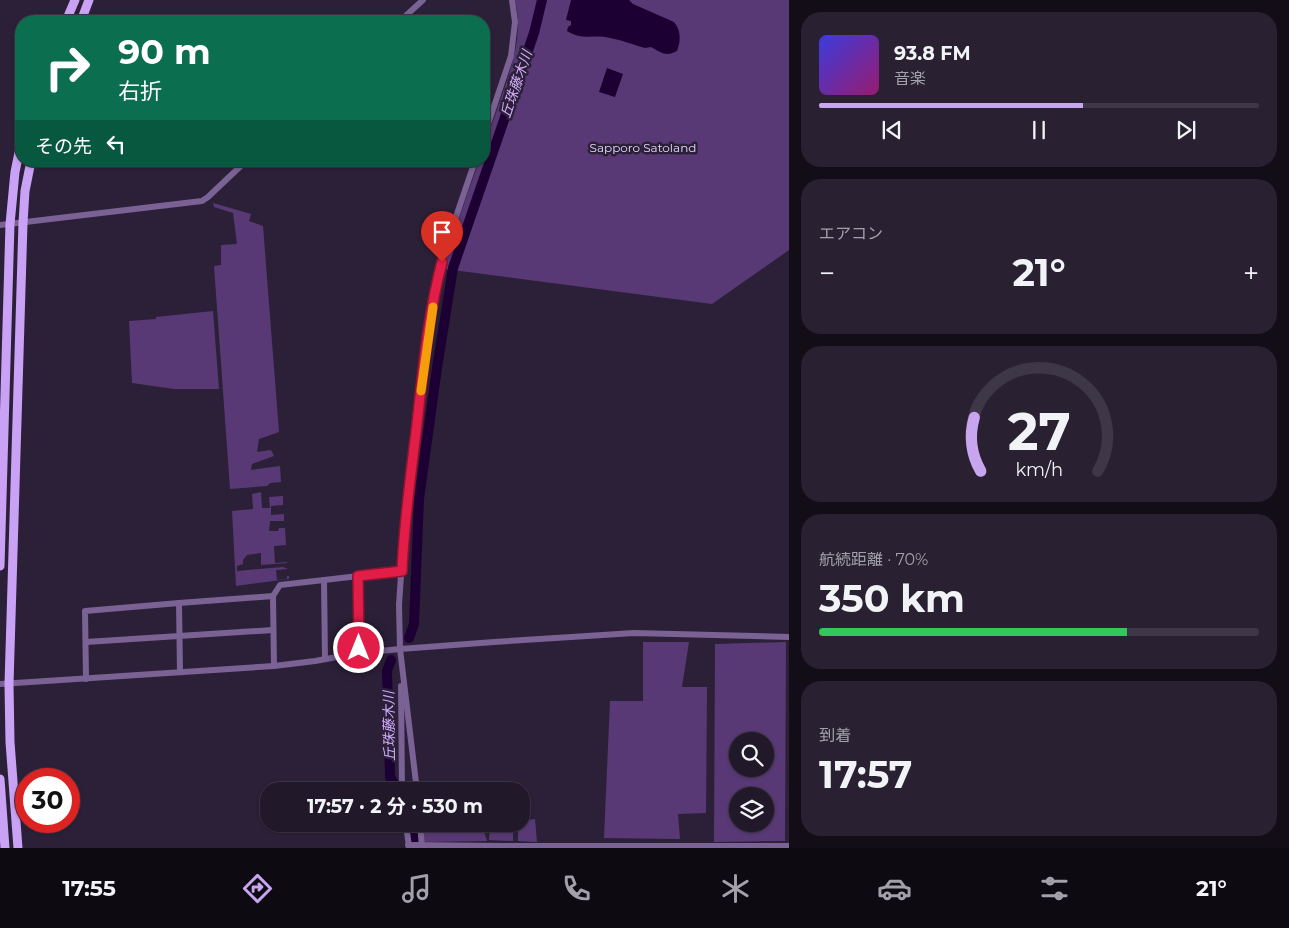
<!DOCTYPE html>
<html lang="ja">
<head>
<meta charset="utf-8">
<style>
	body { margin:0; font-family:Montserrat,"Noto Sans JP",sans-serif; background:#292132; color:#f1f3f6; height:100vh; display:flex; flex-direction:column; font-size:19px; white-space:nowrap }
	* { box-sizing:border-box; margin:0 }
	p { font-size:16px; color:#a2a0a8 }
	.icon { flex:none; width:28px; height:28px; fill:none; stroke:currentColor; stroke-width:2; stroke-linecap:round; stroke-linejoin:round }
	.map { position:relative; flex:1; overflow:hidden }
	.details { display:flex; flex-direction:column; gap:12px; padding:12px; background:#120d17; width:500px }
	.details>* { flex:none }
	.hud { position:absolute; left:15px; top:15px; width:475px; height:152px; border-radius:20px; box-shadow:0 1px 4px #0004,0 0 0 1px #3e3747; background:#0b6e4f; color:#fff; overflow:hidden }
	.buttons { position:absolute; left:729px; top:732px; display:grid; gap:10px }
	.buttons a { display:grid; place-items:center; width:45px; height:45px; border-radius:50%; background:#21182a; box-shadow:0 1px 4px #0004,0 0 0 1px #3e3747; font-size:25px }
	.speed { position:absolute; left:15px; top:768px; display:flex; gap:10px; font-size:25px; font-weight:700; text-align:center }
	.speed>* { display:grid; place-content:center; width:65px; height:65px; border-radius:50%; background:#21182a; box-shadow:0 1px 4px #0004,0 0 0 1px #3e3747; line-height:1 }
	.speed .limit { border:8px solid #d22; background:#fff; color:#111 }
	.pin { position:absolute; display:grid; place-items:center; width:42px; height:42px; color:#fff; margin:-51px -21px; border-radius:50% 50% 50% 0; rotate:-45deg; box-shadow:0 0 5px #0007 }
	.pin .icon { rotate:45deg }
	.me { position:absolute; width:55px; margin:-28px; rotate:0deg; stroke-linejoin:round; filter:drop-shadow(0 0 4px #0008) }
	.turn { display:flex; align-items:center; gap:18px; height:105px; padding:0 20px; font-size:22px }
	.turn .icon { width:65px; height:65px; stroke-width:2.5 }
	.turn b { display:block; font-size:35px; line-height:42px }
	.then { display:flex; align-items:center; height:48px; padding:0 20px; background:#0003; gap:10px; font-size:19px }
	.big { font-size:38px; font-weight:700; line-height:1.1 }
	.details .card { flex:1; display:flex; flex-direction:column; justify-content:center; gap:8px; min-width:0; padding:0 18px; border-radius:20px; background:#292132 }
	.details .dial { align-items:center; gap:0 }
	.dial svg { height:130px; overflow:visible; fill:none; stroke:#3e3747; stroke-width:7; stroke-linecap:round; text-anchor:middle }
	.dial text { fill:#f1f3f6; stroke:none }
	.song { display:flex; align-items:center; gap:15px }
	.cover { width:60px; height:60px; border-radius:8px; background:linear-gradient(135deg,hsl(240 70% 55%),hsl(320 70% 35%)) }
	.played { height:5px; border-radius:2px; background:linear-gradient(90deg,#c8a5ef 60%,#3e3747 60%) }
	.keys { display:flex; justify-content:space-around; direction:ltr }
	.heat { display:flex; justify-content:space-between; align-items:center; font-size:28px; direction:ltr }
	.charge { height:8px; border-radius:4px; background:linear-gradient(90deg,#34c759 70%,#3e3747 0) }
	.trip { position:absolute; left:260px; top:782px; width:270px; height:50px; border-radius:20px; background:#21182a; box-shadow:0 1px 4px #0004,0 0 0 1px #3e3747; font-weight:700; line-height:50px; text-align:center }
	.tab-bar { display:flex; height:80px; justify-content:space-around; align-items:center; background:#0d0a11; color:#a2a0a8 }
	.tab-bar .icon { width:35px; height:35px }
	.tab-bar .current { color:#c8a5ef }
	.tab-bar b { font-size:22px; color:#f1f3f6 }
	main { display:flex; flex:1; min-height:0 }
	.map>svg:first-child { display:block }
	.green { fill:#583975; fill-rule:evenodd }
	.water { fill:#1d0033 }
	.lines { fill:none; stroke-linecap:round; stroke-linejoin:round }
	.river { stroke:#1d0033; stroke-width:10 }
	.minor { stroke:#7a6294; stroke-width:6 }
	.major { stroke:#caa2f5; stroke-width:9 }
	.route-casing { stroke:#92132f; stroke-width:12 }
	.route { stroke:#e11d48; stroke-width:9 }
	.slow { stroke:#f59e0b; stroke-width:9 }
	.labels { text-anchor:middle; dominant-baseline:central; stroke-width:5; stroke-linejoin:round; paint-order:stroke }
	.park-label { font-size:12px; fill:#e7d4fe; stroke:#2c2038 }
	.water-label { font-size:14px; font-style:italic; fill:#d4acff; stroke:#2c2038 }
</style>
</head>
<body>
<main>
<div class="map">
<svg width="789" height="848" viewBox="0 0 789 848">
	<rect width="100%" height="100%" fill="#2c2038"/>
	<g class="green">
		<path d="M515 0H789V250L712 304 445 269 444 266 451 241 479 161H484V147C490 130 496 112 502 95 513 64 523 33 515 0Z"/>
		<path d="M213 203 251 214 249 221 263 226 279 432 259 439 257 452 271 450 274 456 252 464 251 470 280 466 281 482 270 483 267 486 230 489 214 266 221 265V245L237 244 233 213 214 207Z"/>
		<path d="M213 311 219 389H174L132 383 129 321 156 319V317Z"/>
		<path d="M261 492 262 508H270L269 497 283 496V505L271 506V515L284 514V521H270L269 531H278L279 528H285L286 545 274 546 275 563 287 562V563L261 565V553L247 555 243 560V564L237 566V571L283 567 288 569 276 570 277 580 287 579V576H289V579L236 586 232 511 253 509 252 494Z"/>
		<path d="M643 642H689L682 687H707L706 813 678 814 680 839 604 838 610 701H643Z"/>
		<path d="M786 642 785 841 714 842 715 644ZM738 741H765V769H738ZM738 796H765V824H738Z"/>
		<path d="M508 783 509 791H490L489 785Z"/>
		<path d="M535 819 537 842 518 841V824H521V821Z"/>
		<path d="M423 824H482L487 841 424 842Z"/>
		<path d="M513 828V841L489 840 490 829Z"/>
	</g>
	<g class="water">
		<path d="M571 0H629L633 4 674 22C681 30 681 41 677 51 666 57 662 53 651 47L645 48C634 45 622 40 610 38 593 34 583 41 567 31L568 27 571 25V21L566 20Z"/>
		<path d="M607 68 623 74 615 97 599 92Z"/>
	</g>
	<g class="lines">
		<g class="river">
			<path d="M409 638 414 624 419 499 437 368 453 268 534 33 542 0"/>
			<path d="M391 660 387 671 390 777 394 784 399 789"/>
			<path d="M413 824 414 839"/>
		</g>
		<g class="minor">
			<path d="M400 21 423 0"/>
			<path d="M484 136 511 56 515 22 512 0"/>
			<path d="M0 225 202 201 208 197 246 161"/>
			<path d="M358 576 359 653"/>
			<path d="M273 596 280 585 324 580"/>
			<path d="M179 603 180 672"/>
			<path d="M86 642 273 630"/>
			<path d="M325 659 324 580 402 571"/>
			<path d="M86 679 85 611 179 603 273 596 274 666"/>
			<path d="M0 684 274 666 315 661 359 653 400 649 494 642 634 633 789 637"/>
			<path d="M401 686 402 791"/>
			<path d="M417 791 400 649 399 605 402 560 423 372 435 291 445 249 475 161"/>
			<path d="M406 824 409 847"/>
			<path d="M420 824 422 847"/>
			<path d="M408 845 502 846H789"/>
		</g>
		<g class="major">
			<path d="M66 21 75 0"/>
			<path d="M81 21 89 0"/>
			<path d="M0 566 10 224 15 172 21 143"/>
			<path d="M0 779 5 848"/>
			<path d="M18 848 10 742 9 684 23 223 25 191 31 161"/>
		</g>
	</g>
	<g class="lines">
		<defs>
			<path id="route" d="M359 648 358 576 402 571C404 522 411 473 417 424 423 370 428 315 442 262"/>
		</defs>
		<use href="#route" class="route-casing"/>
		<use href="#route" class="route"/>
		<path class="slow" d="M421 391 433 307"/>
	</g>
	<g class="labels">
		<g class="park-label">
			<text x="643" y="147">Sapporo Satoland</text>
		</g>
		<g class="water-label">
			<text transform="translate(516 84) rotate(-71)">丘珠藤木川</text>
			<text transform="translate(389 726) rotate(-91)">丘珠藤木川</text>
		</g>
	</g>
</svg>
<div class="buttons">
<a><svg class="icon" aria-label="search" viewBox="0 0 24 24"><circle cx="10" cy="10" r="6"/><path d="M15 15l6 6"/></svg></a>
<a><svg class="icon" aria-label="layers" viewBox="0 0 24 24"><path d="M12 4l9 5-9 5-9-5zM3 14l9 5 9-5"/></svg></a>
</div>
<div class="speed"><div class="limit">30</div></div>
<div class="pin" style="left:442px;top:262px;background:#d93025"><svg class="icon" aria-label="arrive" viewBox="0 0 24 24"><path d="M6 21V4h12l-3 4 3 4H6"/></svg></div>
<svg class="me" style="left:359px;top:648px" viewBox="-20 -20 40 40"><circle r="17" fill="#e11d48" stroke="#fff" stroke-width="3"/><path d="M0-11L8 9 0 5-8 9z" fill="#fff"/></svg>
<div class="trip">17:57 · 2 分 · 530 m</div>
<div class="hud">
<div class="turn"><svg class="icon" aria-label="right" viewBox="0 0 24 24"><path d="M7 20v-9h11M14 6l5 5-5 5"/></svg><div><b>90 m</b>右折</div></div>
<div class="then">その先<svg class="icon" aria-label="left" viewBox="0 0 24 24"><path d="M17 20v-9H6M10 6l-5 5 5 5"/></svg></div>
</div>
</div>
<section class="details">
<div class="card">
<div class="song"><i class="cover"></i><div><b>93.8 FM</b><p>音楽</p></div></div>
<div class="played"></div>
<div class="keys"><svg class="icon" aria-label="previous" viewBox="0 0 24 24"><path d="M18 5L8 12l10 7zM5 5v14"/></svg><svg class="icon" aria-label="pause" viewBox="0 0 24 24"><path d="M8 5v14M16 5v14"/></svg><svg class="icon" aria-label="next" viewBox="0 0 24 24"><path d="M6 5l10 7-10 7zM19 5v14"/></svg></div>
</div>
<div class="card"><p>エアコン</p>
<div class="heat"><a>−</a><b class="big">21°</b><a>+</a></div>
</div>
<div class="card dial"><svg viewBox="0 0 100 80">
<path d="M14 69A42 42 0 1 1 86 69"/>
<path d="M14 69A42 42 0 0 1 10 36" stroke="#c8a5ef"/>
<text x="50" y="56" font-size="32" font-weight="700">27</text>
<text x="50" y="72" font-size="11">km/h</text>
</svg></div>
<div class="card"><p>航続距離 · 70%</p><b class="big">350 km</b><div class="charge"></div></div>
<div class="card"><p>到着</p><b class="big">17:57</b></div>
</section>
</main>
<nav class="tab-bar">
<b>17:55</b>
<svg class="icon current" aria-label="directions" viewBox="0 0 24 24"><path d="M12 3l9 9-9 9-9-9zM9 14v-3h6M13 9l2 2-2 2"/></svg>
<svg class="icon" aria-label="music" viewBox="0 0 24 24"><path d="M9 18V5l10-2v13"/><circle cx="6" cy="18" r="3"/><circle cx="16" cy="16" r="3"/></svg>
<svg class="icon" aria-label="phone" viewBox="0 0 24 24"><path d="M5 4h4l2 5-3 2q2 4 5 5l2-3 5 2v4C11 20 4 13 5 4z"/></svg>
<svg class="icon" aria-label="climate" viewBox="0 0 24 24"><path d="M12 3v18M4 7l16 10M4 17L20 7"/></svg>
<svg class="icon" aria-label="car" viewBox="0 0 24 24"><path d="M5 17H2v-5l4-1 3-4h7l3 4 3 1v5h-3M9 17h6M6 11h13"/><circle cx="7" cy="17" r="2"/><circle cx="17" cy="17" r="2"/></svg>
<svg class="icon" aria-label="filters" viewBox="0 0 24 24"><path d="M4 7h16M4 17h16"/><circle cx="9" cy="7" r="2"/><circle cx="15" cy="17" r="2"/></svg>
<b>21°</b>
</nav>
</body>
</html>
